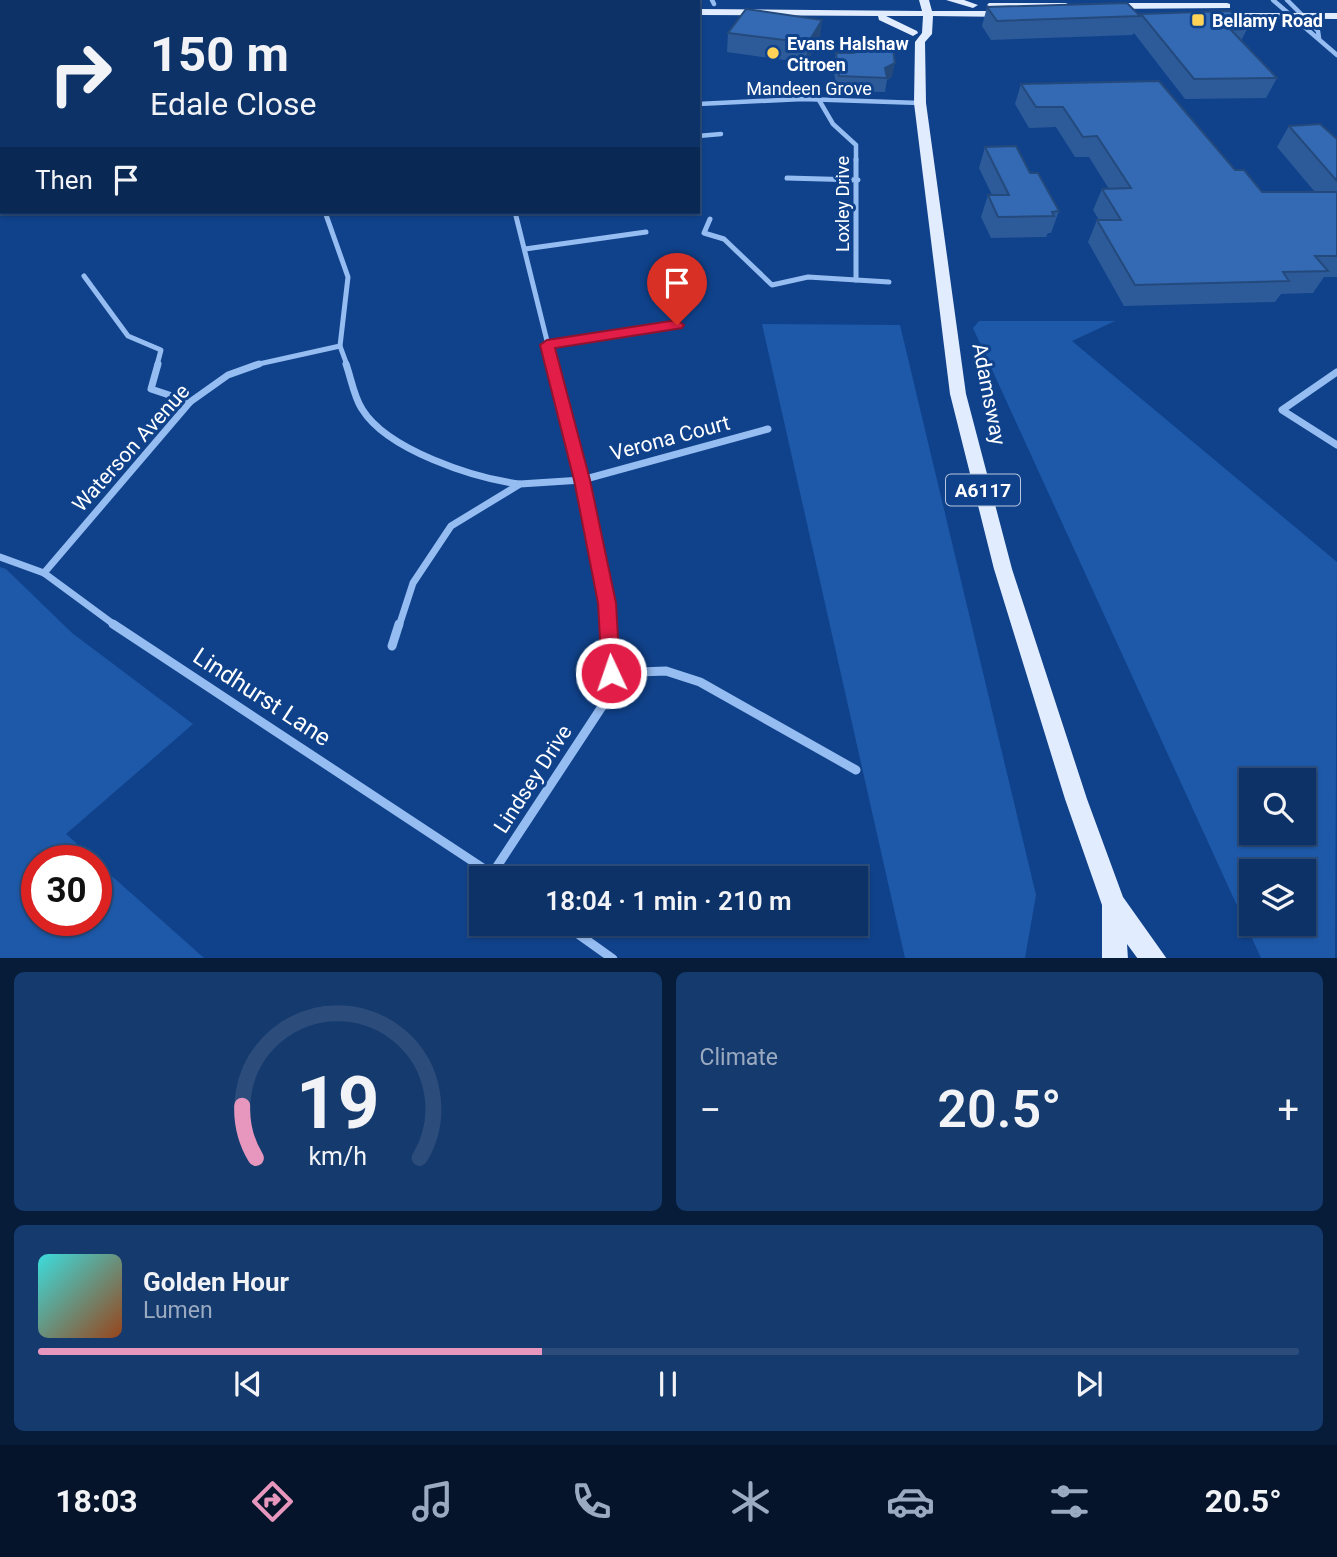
<!DOCTYPE html>
<html lang="en">
<head>
<meta charset="utf-8">
<style>
	body { margin:0; font-family:Roboto,sans-serif; background:#153a6e; color:#f1f3f6; height:100vh; display:flex; flex-direction:column; font-size:26px; white-space:nowrap }
	* { box-sizing:border-box; margin:0 }
	p { font-size:23px; color:#9aaac0 }
	.icon { flex:none; width:38px; height:38px; fill:none; stroke:currentColor; stroke-width:2; stroke-linecap:round; stroke-linejoin:round }
	.map { position:relative; height:958px; overflow:hidden }
	.panel { display:flex; flex-direction:column; gap:14px; padding:14px; background:#071c39; flex:1 }
	.panel>* { flex:none }
	.banner { position:absolute; left:0px; top:0px; width:700px; height:214px; box-shadow:0 2px 5px #0004,0 0 0 2px #2c4d7c; background:#0c3268; color:#f1f3f6; overflow:hidden }
	.controls { position:absolute; left:1239px; top:768px; display:grid; gap:14px }
	.controls a { display:grid; place-items:center; width:77px; height:77px; border-radius:0px; background:#0c3268; box-shadow:0 2px 5px #0004,0 0 0 2px #2c4d7c; font-size:35px }
	.speed { position:absolute; left:21px; top:845px; display:flex; gap:14px; font-size:35px; font-weight:700; text-align:center }
	.speed>* { display:grid; place-content:center; width:91px; height:91px; border-radius:50%; background:#0c3268; box-shadow:0 2px 5px #0004,0 0 0 2px #2c4d7c; line-height:1 }
	.speed .limit { border:10px solid #d22; background:#fff; color:#111 }
	.pin { position:absolute; display:grid; place-items:center; width:60px; height:60px; color:#fff; margin:-72px -30px; border-radius:50% 50% 50% 0; rotate:-45deg; box-shadow:0 0 7px #0007 }
	.pin .icon { rotate:45deg }
	.me { position:absolute; width:77px; margin:-38px; rotate:357deg; stroke-linejoin:round; filter:drop-shadow(0 0 5px #0008) }
	.turn { display:flex; align-items:center; gap:24px; height:147px; padding:0 35px; font-size:32px }
	.turn .icon { width:91px; height:91px; stroke-width:2.5 }
	.turn b { display:block; font-size:49px; line-height:60px }
	.then { display:flex; align-items:center; height:66px; padding:0 35px; background:#0003; gap:14px; font-size:26px }
	.big { font-size:52px; font-weight:600; line-height:1.1 }
	.panel .widget { flex:1; display:flex; flex-direction:column; justify-content:center; gap:10px; min-width:0; padding:0 24px; border-radius:10px; background:#153a6e }
	.panel .dial { align-items:center; gap:0 }
	.dial svg { height:182px; overflow:visible; fill:none; stroke:#2c4d7c; stroke-width:7; stroke-linecap:round; text-anchor:middle }
	.dial text { fill:#f1f3f6; stroke:none }
	.song { display:flex; align-items:center; gap:21px }
	.cover { width:84px; height:84px; border-radius:10px; background:linear-gradient(135deg,hsl(180 70% 55%),hsl(20 70% 35%)) }
	.played { height:7px; border-radius:4px; background:linear-gradient(90deg,#e797bd 40%,#2c4d7c 40%) }
	.keys { display:flex; justify-content:space-around; direction:ltr }
	.heat { display:flex; justify-content:space-between; align-items:center; font-size:38px; direction:ltr }
	.panel .tiles { flex:1; display:grid; gap:14px; grid-template-columns:1fr 1fr }
	.widget:last-child { grid-column:span 2 }
	.trip { position:absolute; left:469px; top:866px; width:399px; height:70px; border-radius:0px; background:#0c3268; box-shadow:0 2px 5px #0004,0 0 0 2px #2c4d7c; font-weight:600; line-height:70px; text-align:center }
	.menu { display:flex; height:112px; justify-content:space-around; align-items:center; background:#05142a; color:#9aaac0 }
	.menu .icon { width:49px; height:49px }
	.menu .on { color:#e797bd }
	.menu b { font-size:32px; color:#f1f3f6 }
	.map>svg:first-child { display:block }
	.green { fill:#1e59a9; fill-rule:evenodd }
	.lines { fill:none; stroke-linecap:round; stroke-linejoin:round }
	.street-far3 { stroke:#96bdf2; stroke-width:4.5 }
	.street-far2 { stroke:#96bdf2; stroke-width:5 }
	.street-far1 { stroke:#96bdf2; stroke-width:7 }
	.street { stroke:#96bdf2; stroke-width:9 }
	.primary { fill:#e1ecff; fill-rule:evenodd }
	.wall { fill:#2d5b9a }
	.shaded-wall { fill:#244a7d }
	.building { fill:#346ab3; stroke:#244a7d; stroke-width:2 }
	.route { fill:#e11d48; stroke:#92132f; stroke-width:2 }
	.poi-dot { fill:#ffd357; stroke:#10428b; stroke-width:2.5 }
	.labels { text-anchor:middle; dominant-baseline:central; stroke-width:6; stroke-linejoin:round; paint-order:stroke }
	.far-poi-label { font-size:18px; font-weight:bold; fill:#fff; stroke:#10428b; text-anchor:start }
	.far-street-label { font-size:18px; fill:#fff; stroke:#10428b }
	.shield { fill:#10428b; stroke:#b7c6dc; stroke-width:2 }
	.shield-label { font-size:19px; font-weight:bold; fill:#fff }
	.street-label { font-size:21px; fill:#fff; stroke:#10428b }
	.near-street-label { font-size:24px; fill:#fff; stroke:#10428b }
</style>
</head>
<body>
<div class="map">
<svg width="1337" height="959" viewBox="0 0 1337 959">
	<rect width="100%" height="100%" fill="#10428b"/>
	<g class="green">
		<path d="M979 321H1115L1072 341 1337 562 1335 958H1261L973 328ZM1251 780H1304V833H1251ZM1251 872H1304V924H1251Z"/>
		<path d="M762 324 900 325 1036 895 1025 958H905Z"/>
		<path d="M0 567 6 569 72 633 193 724 66 834 96 861H37V920H96V862L204 958H0Z"/>
	</g>
	<g class="lines">
		<g class="street-far3">
			<path d="M712 0 714 4"/>
			<path d="M1273 0 1337 55"/>
			<path d="M1287 0 1318 31 1319 38"/>
			<path d="M198 2 202 0"/>
			<path d="M819 100 833 124 856 145V161"/>
			<path d="M698 104 803 99 920 103"/>
			<path d="M698 136 721 134"/>
		</g>
		<g class="street-far2">
			<path d="M856 159V280"/>
			<path d="M787 178 858 180"/>
			<path d="M325 212 348 277 340 346 347 365"/>
			<path d="M515 212 553 365"/>
			<path d="M710 219 704 233 724 239 772 285 808 277 889 282"/>
			<path d="M525 249 646 232"/>
			<path d="M84 276 128 336 161 350 157 365"/>
			<path d="M547 345 677 325"/>
			<path d="M254 365 340 346"/>
		</g>
		<g class="street-far1">
			<path d="M158 364 151 389 190 402"/>
			<path d="M346 364C351 378 354 397 362 409 387 450 474 478 519 484"/>
			<path d="M553 364 582 480 607 603 608 626"/>
			<path d="M1337 372 1282 410 1337 445"/>
			<path d="M0 557 44 573 116 626"/>
			<path d="M44 573 190 402 228 375 259 364"/>
			<path d="M399 626 413 583 451 526 520 484 582 480 768 429"/>
		</g>
		<g class="street">
			<path d="M113 624 498 878"/>
			<path d="M392 646 399 624"/>
			<path d="M611 673 666 671 700 682 856 770"/>
			<path d="M492 874 605 702 611 673 608 624"/>
			<path d="M564 924 613 959"/>
		</g>
		<g class="primary">
			<path d="M919 0H929L932 11H1008L1013 14 1008 17 933 16 932 34 925 42 926 103 966 394 1012 569 1087 799 1123 897 1167 959H1138L1127 944 1128 959H1102V905L1065 799 994 569 950 394 914 103 915 42 922 33 923 16H886L917 31 918 33 913 36 879 20 878 16 698 15V9L922 11Z"/>
			<path d="M946 0H964L978 5 973 8Z"/>
			<path d="M989 3H1066L1071 6 1066 9 992 8 987 5Z"/>
			<path d="M1227 3 1230 4V8L1108 9 1103 6 1108 3Z"/>
			<path d="M1208 13H1337V19L1211 18 1208 17Z"/>
			<rect x="0" y="81" width="2" height="6"/>
		</g>
	</g>
	<g class="wall">
		<path d="M987 7 1140 16 1141 14 1247 25 1246 28 1247 29 1241 41 1277 78 1266 98 1185 99 1134 33 1132 35 991 40 982 26Z"/>
		<rect x="0" y="15" width="2" height="38"/>
		<path d="M728 33 820 39 806 63 727 52Z"/>
		<path d="M836 53 892 77 887 80 885 92 837 91 833 67Z"/>
		<path d="M1021 84 1235 170 1262 192H1315L1277 147 1289 126 1337 139V277H1324L1313 293 1281 294 1275 302 1124 306 1088 242 1097 220H1099L1093 210 1102 189H1109L1089 157H1075L1056 127 1029 128 1015 104Z"/>
		<path d="M985 147 1030 173 1059 211 1051 233H1048L1046 237 991 238 981 217 988 195H992L979 168Z"/>
	</g>
	<g class="shaded-wall">
		<path d="M822 20 820 39 806 63 808 43Z"/>
		<path d="M895 63 892 77 887 80 885 68Z"/>
	</g>
	<g class="building">
		<path d="M1127 3 1140 16 997 21 987 7Z"/>
		<path d="M746 9 822 20 808 43 728 33Z"/>
		<path d="M1230 11 1247 25 1243 26 1247 29 1231 30 1277 78 1194 79 1141 14Z"/>
		<rect x="0" y="15" width="2" height="20"/>
		<path d="M869 49 893 50 895 63 885 68 887 78 839 76 836 53H853Z"/>
		<path d="M1159 81 1235 170H1244L1262 192H1337V256H1315L1328 271 1283 272 1289 281 1135 285 1097 220H1121L1102 189 1131 188 1097 136 1083 137 1063 107H1036L1021 84Z"/>
		<path d="M1320 124 1337 139V181L1289 126Z"/>
		<path d="M1016 146 1030 173H1038L1059 211 1052 212 1054 216 998 217 988 195H1009L985 147Z"/>
	</g>
	<path class="route" d="M677 320 684 325 682 328 555 348 590 480 616 603 620 673 618 679 611 681 604 679 602 673 598 603 574 480 540 345 547 340Z"/>
	<g class="poi-dot">
		<rect x="1191" y="13" width="14" height="14" rx="3.5"/>
		<circle cx="773" cy="53" r="7"/>
	</g>
	<g class="labels">
		<g class="far-poi-label">
			<text x="1212" y="20">Bellamy Road</text>
			<text x="787" y="43">Evans Halshaw<tspan x="787" dy="21">Citroen</tspan></text>
		</g>
		<g class="far-street-label">
			<text x="809" y="88">Mandeen Grove</text>
			<text transform="translate(842 204) rotate(-90)">Loxley Drive</text>
		</g>
		<rect class="shield" x="946" y="474.5" width="74" height="31" rx="5"/>
		<g class="shield-label">
			<text x="983" y="490">A6117</text>
		</g>
		<g class="street-label">
			<text transform="translate(989 394) rotate(79)">Adamsway</text>
			<text transform="translate(670 438) rotate(-15)">Verona Court</text>
			<text transform="translate(131 448) rotate(-48)">Waterson Avenue</text>
			<text transform="translate(533 779) rotate(-57)">Lindsey Drive</text>
		</g>
		<g class="near-street-label">
			<text transform="translate(262 697) rotate(33)">Lindhurst Lane</text>
		</g>
	</g>
</svg>
<div class="controls">
<a><svg class="icon" aria-label="search" viewBox="0 0 24 24"><circle cx="10" cy="10" r="6"/><path d="M15 15l6 6"/></svg></a>
<a><svg class="icon" aria-label="layers" viewBox="0 0 24 24"><path d="M12 4l9 5-9 5-9-5zM3 14l9 5 9-5"/></svg></a>
</div>
<div class="speed"><div class="limit">30</div></div>
<div class="pin" style="left:677px;top:325px;background:#d93025"><svg class="icon" aria-label="arrive" viewBox="0 0 24 24"><path d="M6 21V4h12l-3 4 3 4H6"/></svg></div>
<svg class="me" style="left:611px;top:673px" viewBox="-20 -20 40 40"><circle r="17" fill="#e11d48" stroke="#fff" stroke-width="3"/><path d="M0-11L8 9 0 5-8 9z" fill="#fff"/></svg>
<div class="trip">18:04 · 1 min · 210 m</div>
<div class="banner">
<div class="turn"><svg class="icon" aria-label="right" viewBox="0 0 24 24"><path d="M7 20v-9h11M14 6l5 5-5 5"/></svg><div><b>150 m</b>Edale Close</div></div>
<div class="then">Then<svg class="icon" aria-label="arrive" viewBox="0 0 24 24"><path d="M6 21V4h12l-3 4 3 4H6"/></svg></div>
</div>
</div>
<section class="panel">
<div class="tiles">
<div class="widget dial"><svg viewBox="0 0 100 80">
<path d="M14 69A42 42 0 1 1 86 69"/>
<path d="M14 69A42 42 0 0 1 8 46" stroke="#e797bd"/>
<text x="50" y="56" font-size="32" font-weight="700">19</text>
<text x="50" y="72" font-size="11">km/h</text>
</svg></div>
<div class="widget"><p>Climate</p>
<div class="heat"><a>−</a><b class="big">20.5°</b><a>+</a></div>
</div>
<div class="widget">
<div class="song"><i class="cover"></i><div><b>Golden Hour</b><p>Lumen</p></div></div>
<div class="played"></div>
<div class="keys"><svg class="icon" aria-label="previous" viewBox="0 0 24 24"><path d="M18 5L8 12l10 7zM5 5v14"/></svg><svg class="icon" aria-label="pause" viewBox="0 0 24 24"><path d="M8 5v14M16 5v14"/></svg><svg class="icon" aria-label="next" viewBox="0 0 24 24"><path d="M6 5l10 7-10 7zM19 5v14"/></svg></div>
</div>
</div>
</section>
<nav class="menu">
<b>18:03</b>
<svg class="icon on" aria-label="directions" viewBox="0 0 24 24"><path d="M12 3l9 9-9 9-9-9zM9 14v-3h6M13 9l2 2-2 2"/></svg>
<svg class="icon" aria-label="music" viewBox="0 0 24 24"><path d="M9 18V5l10-2v13"/><circle cx="6" cy="18" r="3"/><circle cx="16" cy="16" r="3"/></svg>
<svg class="icon" aria-label="phone" viewBox="0 0 24 24"><path d="M5 4h4l2 5-3 2q2 4 5 5l2-3 5 2v4C11 20 4 13 5 4z"/></svg>
<svg class="icon" aria-label="climate" viewBox="0 0 24 24"><path d="M12 3v18M4 7l16 10M4 17L20 7"/></svg>
<svg class="icon" aria-label="car" viewBox="0 0 24 24"><path d="M5 17H2v-5l4-1 3-4h7l3 4 3 1v5h-3M9 17h6M6 11h13"/><circle cx="7" cy="17" r="2"/><circle cx="17" cy="17" r="2"/></svg>
<svg class="icon" aria-label="filters" viewBox="0 0 24 24"><path d="M4 7h16M4 17h16"/><circle cx="9" cy="7" r="2"/><circle cx="15" cy="17" r="2"/></svg>
<b>20.5°</b>
</nav>
</body>
</html>
